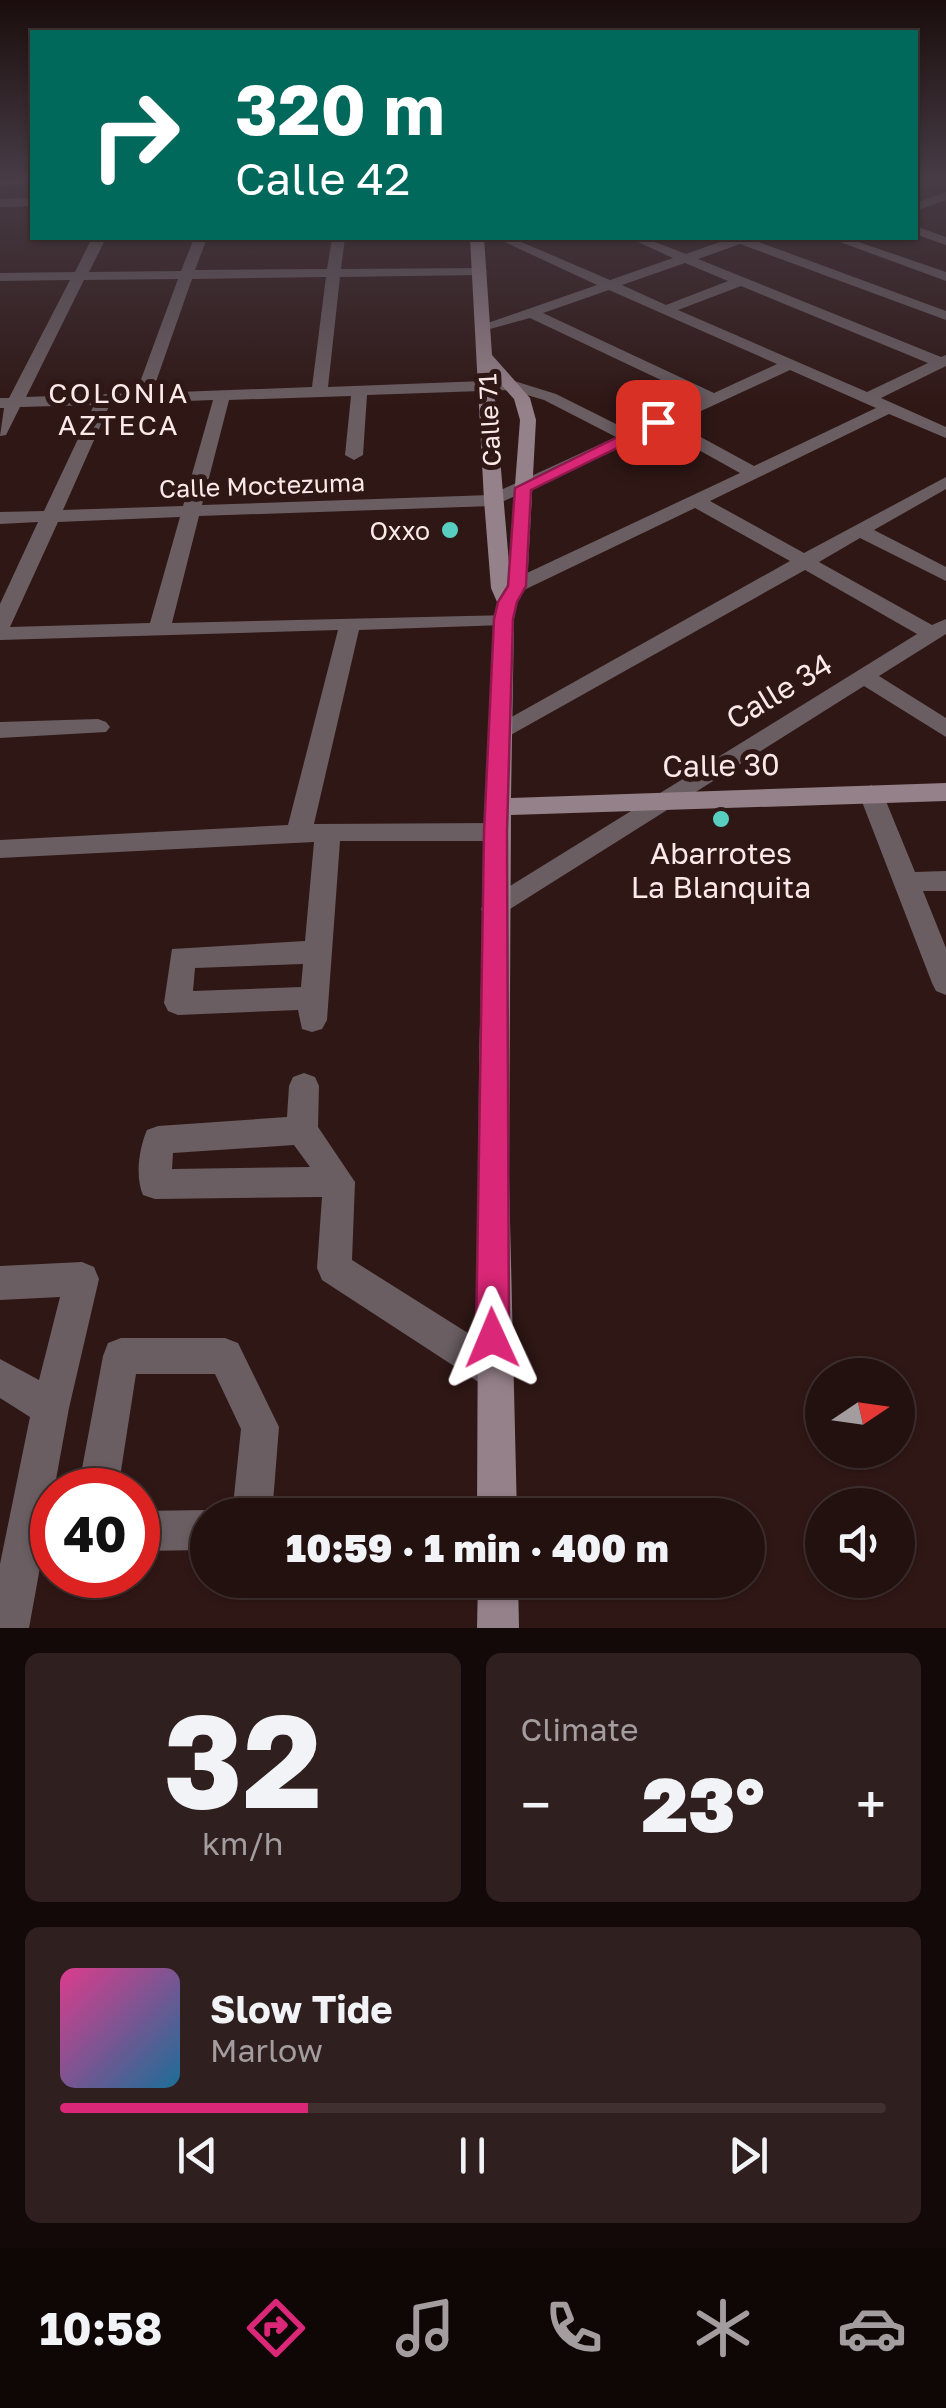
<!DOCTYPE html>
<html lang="en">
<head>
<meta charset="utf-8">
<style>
	body { margin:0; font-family:"Golos Text",sans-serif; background:#2f1f1e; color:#f1f3f6; height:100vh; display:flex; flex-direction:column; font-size:38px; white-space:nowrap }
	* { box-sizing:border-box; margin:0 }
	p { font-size:32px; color:#a39d9f }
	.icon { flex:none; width:55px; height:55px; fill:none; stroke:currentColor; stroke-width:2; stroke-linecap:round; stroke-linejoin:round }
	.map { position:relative; height:1628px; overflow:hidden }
	.panel { display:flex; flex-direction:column; gap:25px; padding:25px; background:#130909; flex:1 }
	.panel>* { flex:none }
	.hud { position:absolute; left:30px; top:30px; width:888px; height:210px; border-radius:0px; box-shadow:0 2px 8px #0004,0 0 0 2px #403130; background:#00695c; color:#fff; overflow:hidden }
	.needle { width:65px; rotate:77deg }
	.fabs { position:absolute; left:805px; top:1358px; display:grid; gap:20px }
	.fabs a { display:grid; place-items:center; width:110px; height:110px; border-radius:50%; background:#231110; box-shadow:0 2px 8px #0004,0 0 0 2px #403130; font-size:50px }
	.speed { position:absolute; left:30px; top:1468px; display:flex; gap:20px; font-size:50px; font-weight:700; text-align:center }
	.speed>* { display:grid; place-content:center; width:130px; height:130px; border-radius:50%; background:#231110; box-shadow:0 2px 8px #0004,0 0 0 2px #403130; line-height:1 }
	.speed .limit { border:15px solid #d22; background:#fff; color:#111 }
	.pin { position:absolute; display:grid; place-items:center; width:85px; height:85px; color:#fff; margin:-42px; border-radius:20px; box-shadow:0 5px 15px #0006 }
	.me { position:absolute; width:110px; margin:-55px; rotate:359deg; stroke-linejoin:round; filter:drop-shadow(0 0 8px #0008) }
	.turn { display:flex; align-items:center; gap:35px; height:210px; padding:0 40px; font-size:45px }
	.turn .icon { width:130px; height:130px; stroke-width:2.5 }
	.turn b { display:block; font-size:70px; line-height:85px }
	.big { font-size:75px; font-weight:800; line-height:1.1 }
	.panel .widget { flex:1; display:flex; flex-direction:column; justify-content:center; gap:15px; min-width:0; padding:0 35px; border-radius:15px; background:#2f1f1e }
	.panel .dial { align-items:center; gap:0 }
	.dial b { font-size:130px; line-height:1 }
	.song { display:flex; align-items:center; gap:30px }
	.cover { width:120px; height:120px; border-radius:15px; background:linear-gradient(135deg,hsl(330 70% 55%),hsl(200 70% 35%)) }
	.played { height:10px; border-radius:5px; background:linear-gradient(90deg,#db2777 30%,#403130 30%) }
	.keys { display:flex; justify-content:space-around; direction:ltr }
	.heat { display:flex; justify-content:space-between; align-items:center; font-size:55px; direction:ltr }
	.panel .tiles { flex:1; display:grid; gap:25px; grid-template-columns:1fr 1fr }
	.widget:last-child { grid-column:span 2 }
	.trip { position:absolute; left:190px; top:1498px; width:575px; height:100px; border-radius:50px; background:#231110; box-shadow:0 2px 8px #0004,0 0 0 2px #403130; font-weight:800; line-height:100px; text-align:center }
	.tabs { display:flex; height:160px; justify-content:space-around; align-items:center; background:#0e0706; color:#a39d9f }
	.tabs .icon { width:70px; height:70px }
	.tabs .selected { color:#db2777 }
	.tabs b { font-size:45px; color:#f1f3f6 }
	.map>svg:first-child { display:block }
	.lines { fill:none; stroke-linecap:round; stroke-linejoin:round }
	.street { fill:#6a5e62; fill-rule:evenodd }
	.secondary { fill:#958189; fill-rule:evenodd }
	.route { fill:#db2777; stroke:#8e194d; stroke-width:2.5 }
	.poi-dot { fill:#58cec1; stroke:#2f1715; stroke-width:4 }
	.labels { text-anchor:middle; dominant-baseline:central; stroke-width:10; stroke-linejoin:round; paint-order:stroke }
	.far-street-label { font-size:25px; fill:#fbe9e7; stroke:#2f1715 }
	.far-poi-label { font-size:25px; fill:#fbe9e7; stroke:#2f1715; text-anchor:end }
	.far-neighbourhood-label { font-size:28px; letter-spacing:2.5px; fill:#fbe9e7; stroke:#2f1715 }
	.street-label { font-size:30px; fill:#fbe9e7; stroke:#2f1715 }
	.poi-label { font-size:30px; fill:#fbe9e7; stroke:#2f1715 }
</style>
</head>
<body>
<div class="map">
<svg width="946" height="1628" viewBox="0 0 946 1628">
	<rect width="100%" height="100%" fill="#2f1715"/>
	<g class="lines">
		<g class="street">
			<path d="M946 192V200L915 211V203Z"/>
			<path d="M32 198V206L0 207V199Z"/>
			<path d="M915 226 946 237V245L915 234Z"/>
			<path d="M92 238H106L89 272 181 271 194 238H207L195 270 327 269 332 238H345L341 269 485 268 487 271 480 275 340 277 328 387 511 380 556 394 630 431 652 417 701 399 530 318 479 332V326L597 285 496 238H512L610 280 673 258 629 238H645L686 254 731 238H748L946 311V320L740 244 698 259 941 357 946 355V366L881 398 946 427V438L889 414 710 501 804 553 946 477V489L874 530 946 567V581L860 538 819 562 932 625 946 619V634L879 676 946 718V737L864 686 494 919 484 916 481 909 484 902 917 634 805 570 500 741 488 733 492 728 790 561 695 508 524 590 494 592V584L512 580 740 473 661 429 493 506 199 516 172 623 511 615 514 619 504 625 359 630 314 824 496 823 505 826 509 832 505 838 496 841H340L327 1020 322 1029 312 1032 302 1029 298 1010 178 1015 168 1011 164 1003 172 949 305 941 314 842 0 858V840L288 825 338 630 0 640V604L38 522 0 524V512L44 511 94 405 20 407 6 435 0 436 4 408H0V398H9L70 280 0 281V273L75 272ZM685 263 728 281 666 305 622 285ZM326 277 312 387 152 393 192 279ZM178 279 136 393 26 397 84 280ZM741 286 928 363 867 392 678 310ZM609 290 777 364 714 393 543 313ZM790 370 876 408 754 466 675 423ZM510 390 544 400 616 437 490 495 202 505 229 400 351 396 345 455 354 460 363 455 367 395ZM213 400 183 506 63 510 110 404ZM180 517 150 623 10 627 58 522ZM303 964 301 987 193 991 195 968Z"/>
			<path d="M829 238H847L946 272V281Z"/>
			<path d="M98 719 106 722 110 727 106 732 0 738V722Z"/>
			<path d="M871 785 883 794 915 872 946 871V891H923L946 948V995L936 991 932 983 859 794Z"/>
			<path d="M304 1073 315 1077 319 1086 318 1127 355 1182 352 1260 506 1357 511 1370 506 1383 493 1388 480 1383 322 1280 317 1268 322 1197 155 1199 143 1195C135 1177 139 1148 147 1130L158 1126 287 1117 289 1086 293 1077ZM294 1145 310 1167 172 1169 173 1153Z"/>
			<path d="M82 1262 94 1267 99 1279 69 1408 29 1628H0V1564L30 1417 0 1398V1359L39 1380 60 1297 0 1300V1266Z"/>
			<path d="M121 1338H225L238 1343 279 1427 272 1515H232L241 1429 215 1374H136L118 1490H78L103 1356 108 1343Z"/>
			<path d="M208 1510 220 1515H208V1550L138 1551V1511Z"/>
		</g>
		<g class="secondary">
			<path d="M0 179H32V183L0 185Z"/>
			<path d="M470 238H484L492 355 530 398 536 420 527 586 517 602 514 619 511 798 946 783V801L511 815 509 1179 517 1515H477L479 1067 485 807 497 602 491 588 484 500ZM493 376 514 399 520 420 509 563Z"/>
			<path d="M478 1580H518L519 1628H477Z"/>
		</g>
	</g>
	<linearGradient id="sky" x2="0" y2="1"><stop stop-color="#1a0d0c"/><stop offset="0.44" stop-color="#473c46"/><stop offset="1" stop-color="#473c46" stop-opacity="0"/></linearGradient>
	<rect width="946" height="407" fill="url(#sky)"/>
	<path class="route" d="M658 417 664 418V425L531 490 526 586 517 602 513 619 507 832 509 1338 504 1350 492 1354 481 1350 476 1338 484 832 494 619 498 602 508 586 515 488Z"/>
	<g class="poi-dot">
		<circle cx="450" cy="530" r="10"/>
		<circle cx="721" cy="819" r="10"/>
	</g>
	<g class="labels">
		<g class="far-street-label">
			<text transform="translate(489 420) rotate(-93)">Calle 71</text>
			<text transform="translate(262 485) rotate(-2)">Calle Moctezuma</text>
		</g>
		<g class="far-poi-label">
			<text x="430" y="530">Oxxo</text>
		</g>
		<g class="far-neighbourhood-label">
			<text x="119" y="392">COLONIA<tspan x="119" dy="32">AZTECA</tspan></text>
		</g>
		<g class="street-label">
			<text transform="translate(779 691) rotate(-31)">Calle 34</text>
			<text transform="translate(721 765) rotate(-1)">Calle 30</text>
		</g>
		<g class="poi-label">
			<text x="721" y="853">Abarrotes<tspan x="721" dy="34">La Blanquita</tspan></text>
		</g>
	</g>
</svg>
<div class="fabs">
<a><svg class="needle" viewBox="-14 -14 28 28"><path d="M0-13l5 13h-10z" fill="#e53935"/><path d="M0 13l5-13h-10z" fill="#a39d9f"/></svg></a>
<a><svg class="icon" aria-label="sound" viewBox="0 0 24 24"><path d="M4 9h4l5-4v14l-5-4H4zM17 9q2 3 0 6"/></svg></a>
</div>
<div class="speed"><div class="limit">40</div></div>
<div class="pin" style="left:658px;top:422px;background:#d93025"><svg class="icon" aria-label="arrive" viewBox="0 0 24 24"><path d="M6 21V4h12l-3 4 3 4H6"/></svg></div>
<svg class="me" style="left:492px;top:1338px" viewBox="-20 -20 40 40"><path d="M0-17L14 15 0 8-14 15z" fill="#db2777" stroke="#fff" stroke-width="4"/></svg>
<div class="trip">10:59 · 1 min · 400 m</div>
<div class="hud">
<div class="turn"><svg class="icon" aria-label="right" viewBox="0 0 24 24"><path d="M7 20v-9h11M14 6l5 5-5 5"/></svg><div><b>320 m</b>Calle 42</div></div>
</div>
</div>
<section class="panel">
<div class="tiles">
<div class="widget dial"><b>32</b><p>km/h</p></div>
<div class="widget"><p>Climate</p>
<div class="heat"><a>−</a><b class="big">23°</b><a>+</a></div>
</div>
<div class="widget">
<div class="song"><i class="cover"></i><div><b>Slow Tide</b><p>Marlow</p></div></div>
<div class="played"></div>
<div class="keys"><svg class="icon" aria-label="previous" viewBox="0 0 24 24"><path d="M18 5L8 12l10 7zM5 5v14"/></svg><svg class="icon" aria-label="pause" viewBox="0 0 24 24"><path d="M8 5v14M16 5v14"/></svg><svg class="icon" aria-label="next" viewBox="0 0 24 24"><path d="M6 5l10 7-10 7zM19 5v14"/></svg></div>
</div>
</div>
</section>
<nav class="tabs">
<b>10:58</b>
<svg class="icon selected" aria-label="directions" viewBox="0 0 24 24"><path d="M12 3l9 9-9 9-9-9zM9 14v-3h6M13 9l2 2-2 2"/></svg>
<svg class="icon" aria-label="music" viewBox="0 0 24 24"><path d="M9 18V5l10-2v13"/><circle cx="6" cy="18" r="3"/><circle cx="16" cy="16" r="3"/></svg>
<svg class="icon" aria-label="phone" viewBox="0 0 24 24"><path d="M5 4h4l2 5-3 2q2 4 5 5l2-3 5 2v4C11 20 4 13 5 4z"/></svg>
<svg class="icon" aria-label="climate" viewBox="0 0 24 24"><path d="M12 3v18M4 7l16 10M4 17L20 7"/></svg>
<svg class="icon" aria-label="car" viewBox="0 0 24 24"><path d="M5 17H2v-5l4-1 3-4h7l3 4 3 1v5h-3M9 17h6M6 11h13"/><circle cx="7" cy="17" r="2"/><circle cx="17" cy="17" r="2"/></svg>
</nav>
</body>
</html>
